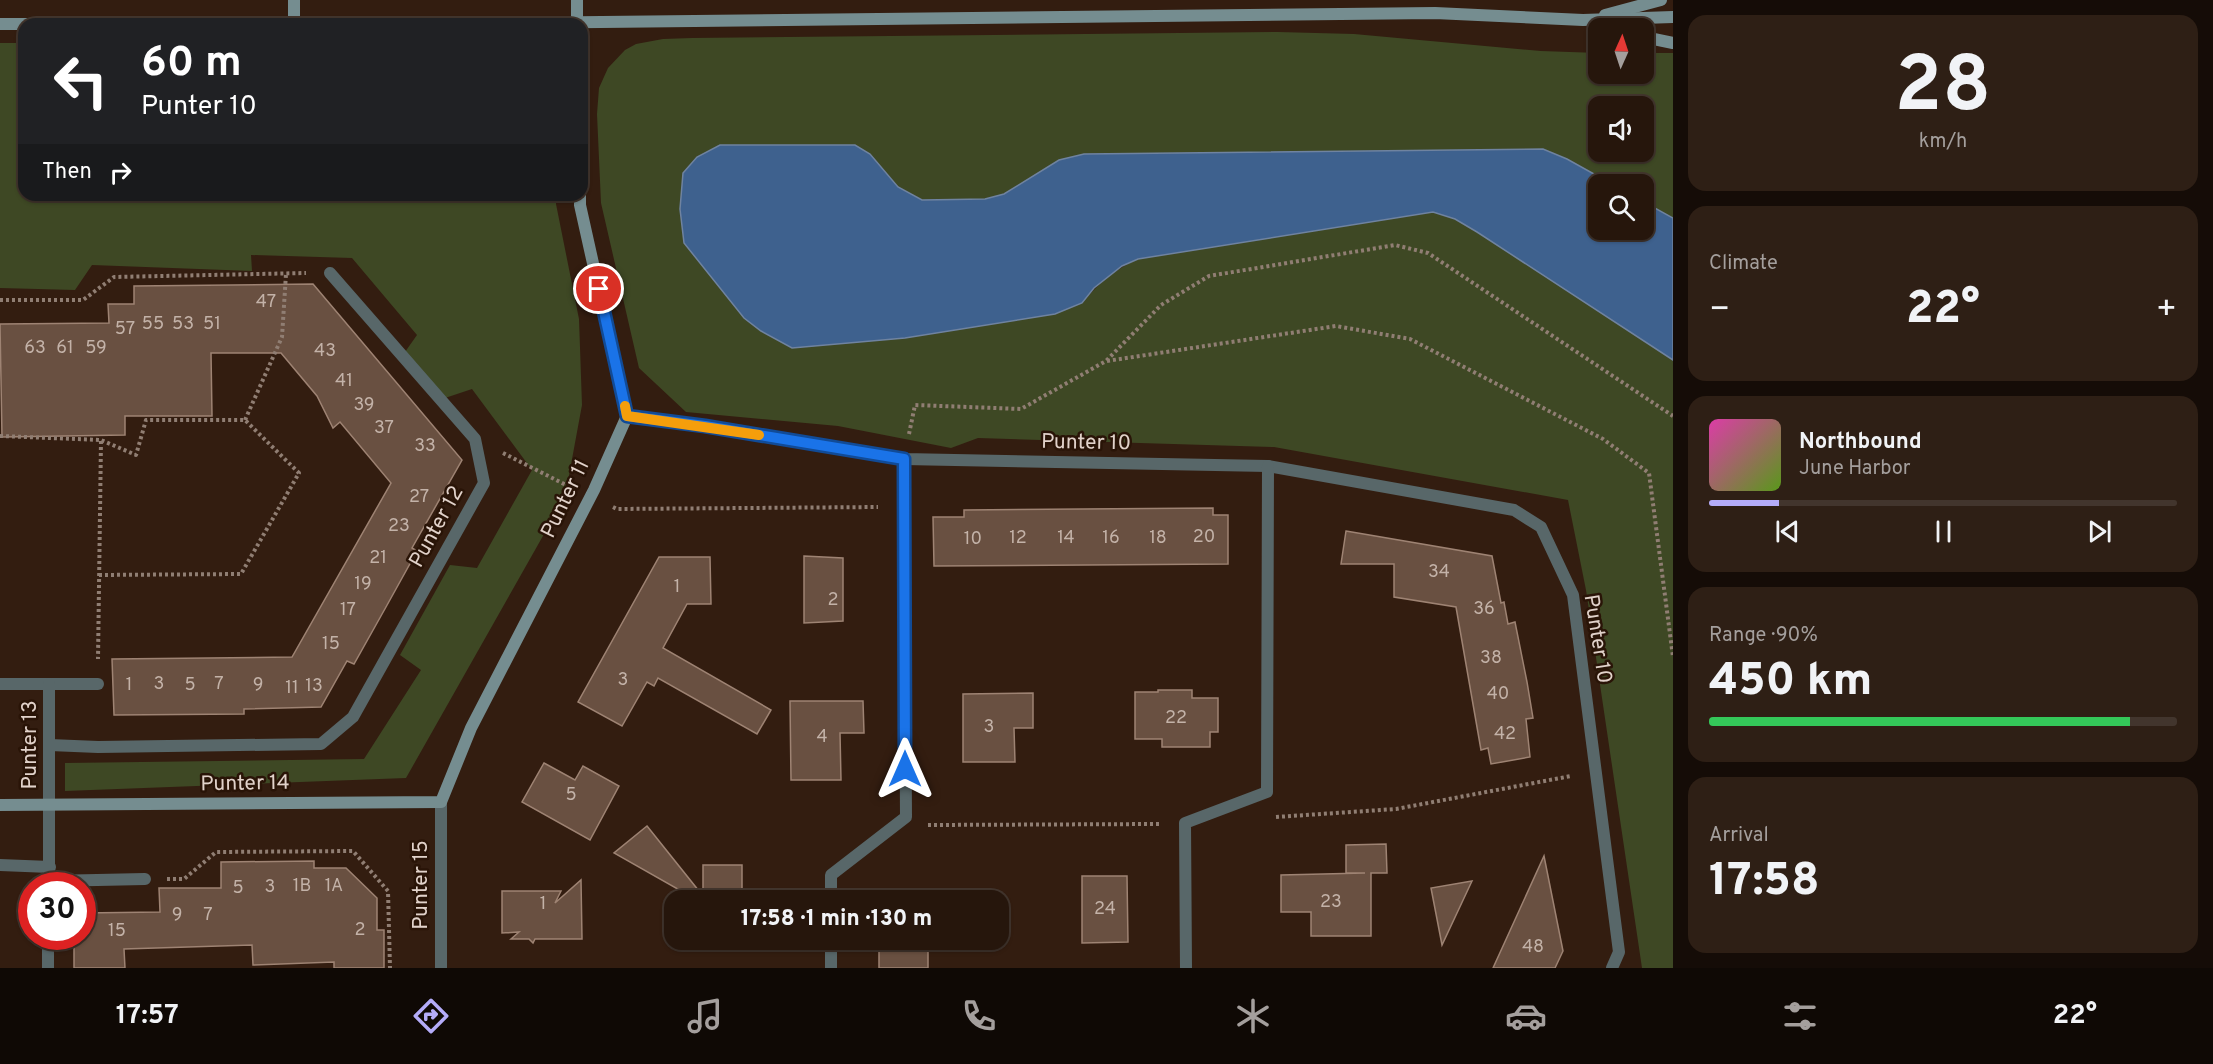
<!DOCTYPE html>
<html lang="en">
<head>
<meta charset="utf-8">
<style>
	body { margin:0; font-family:Overpass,sans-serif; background:#2e1f15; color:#f1f3f6; height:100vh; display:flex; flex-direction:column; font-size:22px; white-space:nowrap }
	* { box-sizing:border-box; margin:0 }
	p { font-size:20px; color:#a49f9d }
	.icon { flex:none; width:33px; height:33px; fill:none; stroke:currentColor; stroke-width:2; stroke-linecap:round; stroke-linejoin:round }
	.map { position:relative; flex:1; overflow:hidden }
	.side { display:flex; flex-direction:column; gap:15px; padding:15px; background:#150c07; width:540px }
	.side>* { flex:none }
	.top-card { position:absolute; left:18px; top:18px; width:570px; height:183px; border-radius:18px; box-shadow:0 2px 4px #0004,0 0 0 2px #42352d; background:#202124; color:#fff; overflow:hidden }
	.needle { width:39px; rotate:3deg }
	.tools { position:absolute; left:1588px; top:18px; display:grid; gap:12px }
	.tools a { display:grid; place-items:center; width:66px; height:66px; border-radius:12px; background:#26160c; box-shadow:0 2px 4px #0004,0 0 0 2px #42352d; font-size:30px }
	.speed { position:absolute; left:18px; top:872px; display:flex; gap:12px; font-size:30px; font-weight:700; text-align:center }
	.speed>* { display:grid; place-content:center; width:78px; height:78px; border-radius:50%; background:#26160c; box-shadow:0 2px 4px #0004,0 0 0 2px #42352d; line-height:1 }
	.speed .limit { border:9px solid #d22; background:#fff; color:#111 }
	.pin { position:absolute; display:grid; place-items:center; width:51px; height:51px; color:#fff; margin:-26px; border:3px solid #fff; border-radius:50%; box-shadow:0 2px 6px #0007 }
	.me { position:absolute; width:66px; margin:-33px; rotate:0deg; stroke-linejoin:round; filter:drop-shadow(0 0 4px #0008) }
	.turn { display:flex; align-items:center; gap:21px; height:126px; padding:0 24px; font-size:27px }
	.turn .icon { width:78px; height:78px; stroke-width:2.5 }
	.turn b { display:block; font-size:42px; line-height:51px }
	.then { display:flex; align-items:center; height:57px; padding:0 24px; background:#0003; gap:12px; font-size:22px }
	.big { font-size:45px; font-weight:800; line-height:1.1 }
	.side .widget { flex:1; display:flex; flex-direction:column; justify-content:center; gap:9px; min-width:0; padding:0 21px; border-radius:18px; background:#2e1f15 }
	.side .dial { align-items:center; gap:0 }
	.dial b { font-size:78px; line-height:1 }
	.song { display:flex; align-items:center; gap:18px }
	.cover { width:72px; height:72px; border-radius:9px; background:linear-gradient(135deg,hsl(320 70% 55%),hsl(90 70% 35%)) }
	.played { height:6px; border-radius:3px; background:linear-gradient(90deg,#b4acf9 15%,#42352d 15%) }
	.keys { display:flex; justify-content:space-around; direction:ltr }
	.heat { display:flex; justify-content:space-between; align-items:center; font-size:33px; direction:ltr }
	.charge { height:9px; border-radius:4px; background:linear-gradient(90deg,#34c759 90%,#42352d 0) }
	.trip { position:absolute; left:664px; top:890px; width:345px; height:60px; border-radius:18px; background:#26160c; box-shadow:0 2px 4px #0004,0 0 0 2px #42352d; font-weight:800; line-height:60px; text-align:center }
	.tabs { display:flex; height:96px; justify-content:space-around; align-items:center; background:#0f0905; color:#a49f9d }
	.tabs .icon { width:42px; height:42px }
	.tabs .current { color:#b4acf9 }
	.tabs b { font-size:27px; color:#f1f3f6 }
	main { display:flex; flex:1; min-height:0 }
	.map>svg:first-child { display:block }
	.green { fill:#3e4824; fill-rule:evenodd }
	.water { fill:#3e618e; stroke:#6f83a0; stroke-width:1.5 }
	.building { fill:#695041; stroke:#9e8373; stroke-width:1.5 }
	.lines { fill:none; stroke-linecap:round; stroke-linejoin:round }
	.path { stroke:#907e73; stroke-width:4; stroke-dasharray:3 3; stroke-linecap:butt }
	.street { stroke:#586769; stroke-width:12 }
	.secondary { stroke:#758d90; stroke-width:12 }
	.route-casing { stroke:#114b97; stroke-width:15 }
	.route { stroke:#1a73e8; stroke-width:10 }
	.slow { stroke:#f59e0b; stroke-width:10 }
	.labels { text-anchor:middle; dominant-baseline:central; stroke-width:5; stroke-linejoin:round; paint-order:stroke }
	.number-label { font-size:18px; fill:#c3b2a8 }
	.street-label { font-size:21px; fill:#e1d2ca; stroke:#291407 }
</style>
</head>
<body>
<main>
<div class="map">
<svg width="1673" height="968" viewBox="0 0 1673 968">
	<rect width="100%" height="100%" fill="#331d10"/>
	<g class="green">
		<path d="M1278 32 1354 34 1541 51 1599 53V74H1644V53H1673V218L1644 202V184H1612L1567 159 1543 149 1084 154 1059 160 1004 194 985 199 922 200 898 187 870 154 680 209 684 243 744 318 1082 303C1098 284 1115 269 1138 259L1433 212 1455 219 1477 232 1673 360V968H1642L1586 590 1568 500 1274 447 978 438 951 448 838 426 686 412 639 368 601 203 597 114 599 88 608 68 625 50 636 44 663 39 692 38ZM1599 106H1644V152H1599Z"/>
		<path d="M0 43H24V195H556V204L579 319 582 405 565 497 406 778 65 791V763L364 759 421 670 400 655 450 565 477 568 532 470 472 389 445 398 405 352 417 335 352 258 251 255 252 271 92 265 75 290 0 288Z"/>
	</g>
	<path class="water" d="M720 145H855L870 154 898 187 922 200 985 199 1004 194 1059 160 1084 154 1543 149 1567 159 1612 184H1599V230H1644V202L1673 218V360L1477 232 1455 219 1433 212 1138 259 1122 266 1094 288 1082 303 1055 314 905 338 792 348 761 331 744 318 684 243 680 209 683 173 697 157Z"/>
	<g class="building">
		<path d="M313 284 462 460 412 548 417 551 386 607 354 664 347 661 321 707 244 709V714L114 715 112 659 292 657 391 483 340 422 333 428 317 396 281 353H211L212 416H125V435L2 437 0 324 109 323 108 304H134V286Z"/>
		<path d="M1213 508V515H1228V564L934 566 933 517H964V510Z"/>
		<path d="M1346 531 1492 556 1501 603 1504 602 1508 624 1515 622 1527 682 1533 718 1526 719 1530 757 1491 764 1488 748 1481 750 1456 607 1394 597V564H1341Z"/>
		<path d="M804 556 843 558V621L804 623Z"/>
		<path d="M659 557H710L711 604H687L663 648 771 710 757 734 658 678 654 686 647 682 622 726 578 702Z"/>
		<path d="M1158 690H1192V698H1218V732H1210V747H1162V739H1135V692H1158Z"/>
		<path d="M1033 693V728H1014L1015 762H963V694Z"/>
		<path d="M790 701H863L864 733H840L841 780H791Z"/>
		<path d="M544 763 575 780 583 766 619 786 590 840 522 802Z"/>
		<path d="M647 826 703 896V865H742V900H697L614 853Z"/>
		<path d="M1386 844 1387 873H1371V936H1311V912H1281V875L1365 873H1346V845Z"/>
		<path d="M1544 856 1563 951 1555 968H1493Z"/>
		<path d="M314 861V868H346L377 898V930H384V968H334V962L253 965 252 945 124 949 125 968H74V936H82V913L160 912 159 888H221V862Z"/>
		<path d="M1082 876H1127L1128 942 1082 943Z"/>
		<path d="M581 880 582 939H535L533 943 529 939H511L519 932 502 933V891H561L555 903Z"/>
		<path d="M1472 881 1442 945 1431 888Z"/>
		<rect x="879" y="939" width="49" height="29"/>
	</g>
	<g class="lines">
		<g class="path">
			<path d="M0 300H83L114 277 306 273"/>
			<path d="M1107 361 1336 326 1410 339 1603 439 1649 473 1673 657"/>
			<path d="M245 420 282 337 286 274"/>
			<path d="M909 434 915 405 1021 409 1106 361 1161 305 1209 276 1395 245 1428 253 1673 416"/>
			<path d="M0 436 101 440 98 659"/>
			<path d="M503 453 568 486"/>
			<path d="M613 507 617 509 878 507"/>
			<path d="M99 575 241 574 299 473 245 420H146L136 455 101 440"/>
			<path d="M1276 817 1396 809 1571 776"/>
			<path d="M928 825 1161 824"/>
			<path d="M167 879H184L216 852 353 851 388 891 390 968"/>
		</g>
		<g class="street">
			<path d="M627 416 705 426 904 459 1268 466 1514 510 1541 527 1573 595 1619 952 1612 968"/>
			<path d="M0 684H98"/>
			<path d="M50 745 98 747 321 744 353 717 484 483 475 439 330 273"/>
			<path d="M441 802V968"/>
			<path d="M0 865 50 867"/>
			<path d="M49 881 145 879"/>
			<path d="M49 885V684"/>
			<path d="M831 900V875L906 817 904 459"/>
			<path d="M831 939V968"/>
			<path d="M48 968V936"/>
			<path d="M1186 968 1185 823 1267 792 1268 466"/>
		</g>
		<g class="secondary">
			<path d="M294 0V24"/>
			<path d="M1605 15 1661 0"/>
			<path d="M0 24H46"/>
			<path d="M416 24 1435 13 1583 20 1673 17"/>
			<path d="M577 24V0"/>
			<path d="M1644 37 1673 43"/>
			<path d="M0 805 441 802 471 728 594 490 627 416 580 205V195"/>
		</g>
	</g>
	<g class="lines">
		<defs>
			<path id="route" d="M599 289 627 416 705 426 904 459 905 769"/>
		</defs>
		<use href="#route" class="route-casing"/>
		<use href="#route" class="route"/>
		<path class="slow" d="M625 406 627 416 759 435"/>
	</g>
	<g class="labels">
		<g class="number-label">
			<text x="266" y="302">47</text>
			<text x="153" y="324">55</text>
			<text x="183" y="324">53</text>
			<text x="212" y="324">51</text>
			<text x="125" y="329">57</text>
			<text x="35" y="348">63</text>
			<text x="65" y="348">61</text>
			<text x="96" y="348">59</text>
			<text x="325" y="351">43</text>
			<text x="344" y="381">41</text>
			<text x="364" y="405">39</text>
			<text x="384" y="428">37</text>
			<text x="425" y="446">33</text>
			<text x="419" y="497">27</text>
			<text x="399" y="526">23</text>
			<text x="1204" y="537">20</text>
			<text x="1018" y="538">12</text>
			<text x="1066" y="538">14</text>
			<text x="1111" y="538">16</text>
			<text x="1158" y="538">18</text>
			<text x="973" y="539">10</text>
			<text x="378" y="558">21</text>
			<text x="1439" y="572">34</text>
			<text x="363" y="584">19</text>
			<text x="677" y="587">1</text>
			<text x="833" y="600">2</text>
			<text x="1484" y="609">36</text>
			<text x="348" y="610">17</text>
			<text x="331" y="644">15</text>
			<text x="1491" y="658">38</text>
			<text x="623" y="680">3</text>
			<text x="159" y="684">3</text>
			<text x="219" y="684">7</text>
			<text x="129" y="685">1</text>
			<text x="190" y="685">5</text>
			<text x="258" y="685">9</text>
			<text x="314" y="686">13</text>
			<text x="292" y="688">11</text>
			<text x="1498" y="694">40</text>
			<text x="1176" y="718">22</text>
			<text x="989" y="727">3</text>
			<text x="1505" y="734">42</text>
			<text x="822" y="737">4</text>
			<text x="571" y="795">5</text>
			<text x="302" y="886">1B</text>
			<text x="334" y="886">1A</text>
			<text x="270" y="887">3</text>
			<text x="238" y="888">5</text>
			<text x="1331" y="902">23</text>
			<text x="543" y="904">1</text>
			<text x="1105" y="909">24</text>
			<text x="177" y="915">9</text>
			<text x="208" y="915">7</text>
			<text x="360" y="930">2</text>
			<text x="117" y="931">15</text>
			<text x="1533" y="947">48</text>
		</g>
		<g class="street-label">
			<text transform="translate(1086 443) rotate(1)">Punter 10</text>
			<text transform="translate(566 499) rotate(-64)">Punter 11</text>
			<text transform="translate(437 527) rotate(-61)">Punter 12</text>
			<text transform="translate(1597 639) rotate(81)">Punter 10</text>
			<text transform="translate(30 745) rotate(-90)">Punter 13</text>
			<text transform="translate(245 784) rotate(-1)">Punter 14</text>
			<text transform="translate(421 885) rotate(-90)">Punter 15</text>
		</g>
	</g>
</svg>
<div class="tools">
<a><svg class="needle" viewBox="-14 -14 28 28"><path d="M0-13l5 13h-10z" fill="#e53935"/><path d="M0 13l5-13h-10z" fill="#a49f9d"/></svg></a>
<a><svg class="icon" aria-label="sound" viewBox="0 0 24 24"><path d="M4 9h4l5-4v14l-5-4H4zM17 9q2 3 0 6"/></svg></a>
<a><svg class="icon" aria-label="search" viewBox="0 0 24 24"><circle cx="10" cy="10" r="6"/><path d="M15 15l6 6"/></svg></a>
</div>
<div class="speed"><div class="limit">30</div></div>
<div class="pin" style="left:599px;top:289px;background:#d93025"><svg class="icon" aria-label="arrive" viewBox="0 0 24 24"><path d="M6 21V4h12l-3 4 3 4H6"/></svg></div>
<svg class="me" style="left:905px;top:769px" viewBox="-20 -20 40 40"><path d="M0-17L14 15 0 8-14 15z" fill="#1a73e8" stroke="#fff" stroke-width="4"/></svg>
<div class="trip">17:58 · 1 min · 130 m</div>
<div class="top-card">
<div class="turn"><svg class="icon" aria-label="left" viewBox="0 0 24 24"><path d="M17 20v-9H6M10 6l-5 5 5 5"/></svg><div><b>60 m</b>Punter 10</div></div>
<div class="then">Then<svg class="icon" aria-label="right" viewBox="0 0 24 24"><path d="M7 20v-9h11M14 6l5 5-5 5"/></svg></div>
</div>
</div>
<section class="side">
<div class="widget dial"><b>28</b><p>km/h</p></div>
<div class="widget"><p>Climate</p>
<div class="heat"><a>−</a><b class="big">22°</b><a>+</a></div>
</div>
<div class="widget">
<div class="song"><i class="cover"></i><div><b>Northbound</b><p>June Harbor</p></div></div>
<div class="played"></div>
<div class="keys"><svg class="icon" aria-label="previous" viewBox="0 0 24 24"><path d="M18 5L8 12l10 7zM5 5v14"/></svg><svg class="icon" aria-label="pause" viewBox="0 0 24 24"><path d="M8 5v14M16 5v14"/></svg><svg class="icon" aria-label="next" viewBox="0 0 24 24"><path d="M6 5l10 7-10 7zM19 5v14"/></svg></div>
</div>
<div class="widget"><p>Range · 90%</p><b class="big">450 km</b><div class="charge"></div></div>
<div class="widget"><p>Arrival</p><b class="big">17:58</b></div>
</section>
</main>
<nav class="tabs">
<b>17:57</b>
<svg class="icon current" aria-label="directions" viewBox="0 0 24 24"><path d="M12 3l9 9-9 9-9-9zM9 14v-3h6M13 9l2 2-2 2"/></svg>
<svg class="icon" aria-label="music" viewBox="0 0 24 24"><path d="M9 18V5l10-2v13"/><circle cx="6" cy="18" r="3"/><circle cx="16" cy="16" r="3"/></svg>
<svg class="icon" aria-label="phone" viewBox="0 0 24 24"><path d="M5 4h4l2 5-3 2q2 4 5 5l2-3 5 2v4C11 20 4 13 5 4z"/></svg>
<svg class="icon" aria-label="climate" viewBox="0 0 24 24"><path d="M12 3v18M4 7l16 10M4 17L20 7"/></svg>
<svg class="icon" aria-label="car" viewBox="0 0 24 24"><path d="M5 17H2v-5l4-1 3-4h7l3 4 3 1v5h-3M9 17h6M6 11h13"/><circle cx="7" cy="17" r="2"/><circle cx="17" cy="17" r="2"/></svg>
<svg class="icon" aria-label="filters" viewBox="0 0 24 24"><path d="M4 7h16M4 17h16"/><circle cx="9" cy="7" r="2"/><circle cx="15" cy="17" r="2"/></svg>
<b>22°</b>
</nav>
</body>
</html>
